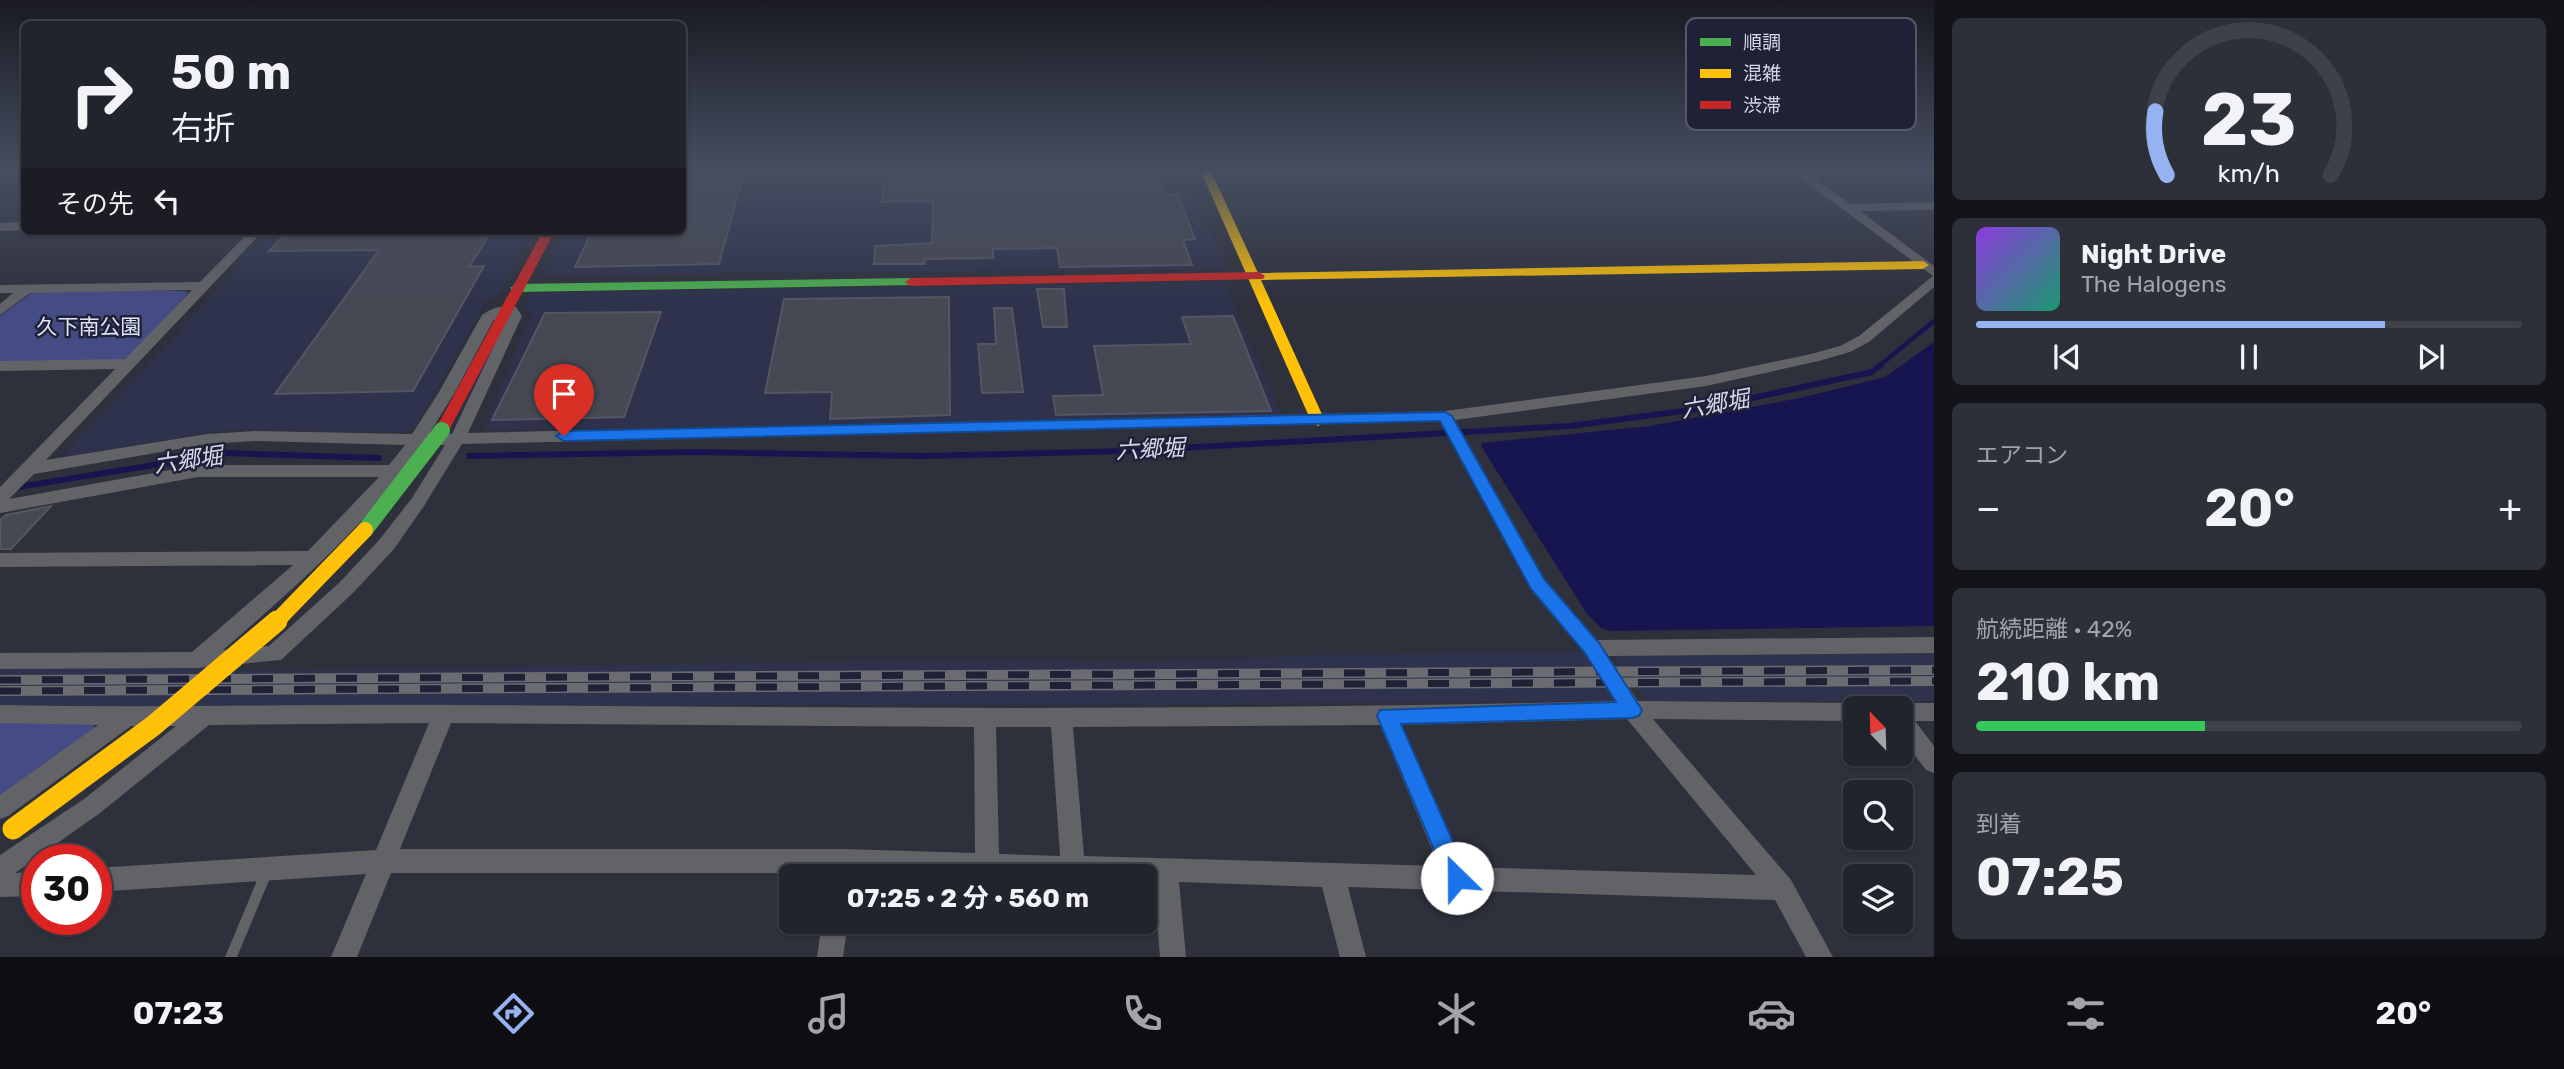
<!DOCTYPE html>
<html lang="ja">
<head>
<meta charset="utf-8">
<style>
	body { margin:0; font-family:Rubik,"Noto Sans JP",sans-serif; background:#2e3039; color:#f1f3f6; height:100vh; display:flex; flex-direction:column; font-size:26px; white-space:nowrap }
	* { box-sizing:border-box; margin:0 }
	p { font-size:23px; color:#a2a4aa }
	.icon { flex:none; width:38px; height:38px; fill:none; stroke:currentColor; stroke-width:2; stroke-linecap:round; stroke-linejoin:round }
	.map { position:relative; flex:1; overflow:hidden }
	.sheet { display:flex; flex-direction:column; gap:18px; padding:18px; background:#131419; width:630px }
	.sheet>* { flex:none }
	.hud { position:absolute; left:21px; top:21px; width:665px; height:214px; border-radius:10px; box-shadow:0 2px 5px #0004,0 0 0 2px #3f4149; background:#22242d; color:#f1f3f6; overflow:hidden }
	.needle { width:46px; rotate:337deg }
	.buttons { position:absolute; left:1843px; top:696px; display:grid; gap:14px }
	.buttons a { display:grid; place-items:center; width:70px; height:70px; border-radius:10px; background:#22242d; box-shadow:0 2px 5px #0004,0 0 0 2px #3f4149; font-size:35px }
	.speed { position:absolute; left:21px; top:844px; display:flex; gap:14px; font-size:35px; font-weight:700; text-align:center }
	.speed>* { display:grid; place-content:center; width:91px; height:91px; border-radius:50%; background:#22242d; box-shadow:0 2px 5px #0004,0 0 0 2px #3f4149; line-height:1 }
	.speed .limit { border:10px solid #d22; background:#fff; color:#111 }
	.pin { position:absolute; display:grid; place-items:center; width:60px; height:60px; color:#fff; margin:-72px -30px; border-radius:50% 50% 50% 0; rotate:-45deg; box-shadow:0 0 7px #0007 }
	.pin .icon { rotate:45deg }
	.me { position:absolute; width:77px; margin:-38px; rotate:337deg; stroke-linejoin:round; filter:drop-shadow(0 0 5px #0008) }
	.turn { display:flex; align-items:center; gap:24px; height:147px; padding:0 35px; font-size:32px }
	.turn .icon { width:91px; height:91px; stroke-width:2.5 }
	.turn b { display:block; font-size:49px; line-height:60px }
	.then { display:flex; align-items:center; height:66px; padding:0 35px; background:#0003; gap:14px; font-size:26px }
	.big { font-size:52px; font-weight:700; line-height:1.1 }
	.sheet .widget { flex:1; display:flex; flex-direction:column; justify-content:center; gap:10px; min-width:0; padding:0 24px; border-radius:10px; background:#2e3039 }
	.sheet .dial { align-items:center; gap:0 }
	.dial svg { height:182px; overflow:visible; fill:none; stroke:#3f4149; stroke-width:7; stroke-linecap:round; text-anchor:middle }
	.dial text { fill:#f1f3f6; stroke:none }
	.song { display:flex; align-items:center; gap:21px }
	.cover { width:84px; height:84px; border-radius:10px; background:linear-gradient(135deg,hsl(270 70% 55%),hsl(160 70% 35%)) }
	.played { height:7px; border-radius:4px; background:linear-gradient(90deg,#95b2f1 75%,#3f4149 75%) }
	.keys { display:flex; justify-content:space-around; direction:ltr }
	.heat { display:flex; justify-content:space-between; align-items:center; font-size:38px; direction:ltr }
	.charge { height:10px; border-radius:5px; background:linear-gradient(90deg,#34c759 42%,#3f4149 0) }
	.trip { position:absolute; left:779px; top:864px; width:378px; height:70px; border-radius:10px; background:#22242d; box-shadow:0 2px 5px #0004,0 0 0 2px #3f4149; font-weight:700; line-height:70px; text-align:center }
	.dock { display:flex; height:112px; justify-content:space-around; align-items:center; background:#0e0e12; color:#a2a4aa }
	.dock .icon { width:49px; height:49px }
	.dock .on { color:#95b2f1 }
	.dock b { font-size:32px; color:#f1f3f6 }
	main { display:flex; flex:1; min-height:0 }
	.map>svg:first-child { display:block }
	.built { fill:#2e324c }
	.green { fill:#444b85 }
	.water { fill:#17154f }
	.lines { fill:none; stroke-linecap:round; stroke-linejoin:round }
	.stream-far1 { stroke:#17154f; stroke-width:4.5 }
	.stream { stroke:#17154f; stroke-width:6 }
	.building { fill:#464853; stroke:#555661; stroke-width:2 }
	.lane { stroke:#626367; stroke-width:11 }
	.street { fill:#626367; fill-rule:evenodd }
	.fast { fill:#4caf50; fill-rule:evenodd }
	.slow { fill:#ffc107; fill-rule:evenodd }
	.jam { fill:#c62828; fill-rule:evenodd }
	.rail-casing { stroke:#6a6c72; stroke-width:10 }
	.rail { stroke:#1f2237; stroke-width:7; stroke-dasharray:21; stroke-linecap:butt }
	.fast-bridge { stroke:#4caf50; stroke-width:16 }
	.slow-bridge-far1 { stroke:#ffc107; stroke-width:16 }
	.slow-bridge { stroke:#ffc107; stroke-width:21 }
	.route { fill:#1a73e8; stroke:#114b97; stroke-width:2 }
	.labels { text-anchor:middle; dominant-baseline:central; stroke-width:5; stroke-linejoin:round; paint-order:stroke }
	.park-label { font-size:21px; fill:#dee3f7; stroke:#1f2237 }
	.water-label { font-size:23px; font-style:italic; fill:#d5d9ed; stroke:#1f2237 }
	.key { fill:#1f2237; stroke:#55586b; stroke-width:2 }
	.key-label { font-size:19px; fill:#d3d6e4 }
</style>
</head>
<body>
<main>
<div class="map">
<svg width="1934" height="957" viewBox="0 0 1934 957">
	<rect width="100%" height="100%" fill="#2e303c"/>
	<g class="built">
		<path d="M683 169H1185L1226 269 542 275 566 231H682Z"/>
		<path d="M272 231H533L500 292 486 302 415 427 408 432 229 430 62 457 245 260 236 259 245 250 256 249Z"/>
		<path d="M1224 282 1282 417 483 430 532 314 525 305 531 293Z"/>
		<path d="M1582 651 1614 695 1613 701 135 709 0 705V666L177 667 250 671 926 660 1154 662 1335 655Z"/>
		<path d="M1934 653V701H1648L1615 661 1618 656Z"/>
	</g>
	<g class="green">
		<path d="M34 291H184L188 293 133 356 121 360 0 362V316Z"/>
		<path d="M94 722 93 735 0 797V723Z"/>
	</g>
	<path class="water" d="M1934 342V626L1611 631 1601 628 1587 614 1481 446 1482 443 1650 426 1800 398 1885 377Z"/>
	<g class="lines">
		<path class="stream-far1" d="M1879 366 1934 321"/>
		<g class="stream">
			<path d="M469 456 696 452 922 456 1127 451 1570 426 1706 408 1872 372 1881 365"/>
			<path d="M0 490 227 453 379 458"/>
		</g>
	</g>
	<g class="building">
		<path d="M682 169H745L719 264 575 267 592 231H682Z"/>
		<path d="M1156 169 1165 195H1178L1195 239 1183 240 1192 265 1060 267 1057 248 993 249V258L924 259 925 264H874L875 246 932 243 933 201 882 202 883 182 998 177 997 170Z"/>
		<path d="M288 231H492L469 267 484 266 413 391 275 394 379 250 269 251Z"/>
		<path d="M1037 289H1064L1067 327H1043Z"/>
		<path d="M949 297 950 415 830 419 832 392 765 393 784 299Z"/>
		<path d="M994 308H1012L1023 392 982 393 978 344H996Z"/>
		<path d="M661 312 624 417 492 420 545 313Z"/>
		<path d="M1233 316 1271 411 1056 415 1053 396 1103 395 1094 346 1191 344 1182 317Z"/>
		<path d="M51 506 11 549H0V520L6 515Z"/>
	</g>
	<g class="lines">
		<path class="lane" d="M231 957 267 871"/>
		<g class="street">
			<path d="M1788 169H1802L1850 204 1934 202V210L1860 211 1934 266V287L1869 342 1850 352 1819 361 1706 386 1455 420 1545 579 1597 640 1934 637V653L1608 656 1638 701 1855 703 1863 706 1864 709H1855V721L1653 719 1791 880 1833 957H1806L1775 900 1348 887 1366 957H1340L1322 887 1179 882 1186 957H1160L1154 882 1144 881V877H987L843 873H391L357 957H331L366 874 96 892V868L376 850 429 723 209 725 100 813 15 873 37 872V896L0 897V855L84 799 176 726H131L8 816 0 819V795L98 725 0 723V705C154 708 308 704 462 705 847 708 1231 711 1615 701L1585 654 1531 589 1440 421 462 444 424 506 394 549 354 592 281 660 197 668 0 669V653L192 652 293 565 0 567V553L308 551 379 477H198L0 513V487L115 369 0 371V361L125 359 192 290 30 293 0 315V304L13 293H0V285L200 282 250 231H263L46 460 207 434 257 431 412 434 439 392 482 315C492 308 503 304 516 307L522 316 468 433 1445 411 1706 376 1811 354 1840 346 1859 336 1933 276ZM501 315 508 316 452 434H429L455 392 493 321ZM257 441 405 445 389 465H198L9 499 34 474 207 444ZM422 445H445L412 498 380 539 340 582 269 646 223 650C294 588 369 524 422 445ZM1627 719 1756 875 1464 867 1402 725ZM451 723 974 727 975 853 843 849H400ZM1380 725 1439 866 1084 856 1073 727ZM996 727H1051L1060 856 999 854Z"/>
			<path d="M24 222V230L0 231V223Z"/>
			<path d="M1900 703H1934V721H1915L1934 746V773L1926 770 1900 736V709H1891Z"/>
			<path d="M822 922H848L843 957H817Z"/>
		</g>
		<path class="fast" d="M911 278 917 282 915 285 516 292 510 288 516 284Z"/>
		<g class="slow">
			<path d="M0 169H16L0 174Z"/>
			<path d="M1200 169H1210L1258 273 1923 261 1929 265 1923 269 1261 280 1325 421 1318 426 1311 421Z"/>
		</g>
		<g class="jam">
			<path d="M543 231H555L449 430 447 433H437L435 430Z"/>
			<path d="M1259 272 1265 276 1263 279 911 286 905 282 911 278Z"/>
		</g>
		<defs>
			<g id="rail">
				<path d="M0 680 1934 670"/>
				<path d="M0 691 1934 681"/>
			</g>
		</defs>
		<use href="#rail" class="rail-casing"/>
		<use href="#rail" class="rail"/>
		<path class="fast-bridge" d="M365 530 442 430"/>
		<path class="slow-bridge-far1" d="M275 623 365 530"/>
		<path class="slow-bridge" d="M13 829 153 726 277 621"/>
	</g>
	<linearGradient id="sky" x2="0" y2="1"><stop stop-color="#191a21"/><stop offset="0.56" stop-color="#464e61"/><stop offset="1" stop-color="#464e61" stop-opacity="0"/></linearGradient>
	<rect width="1934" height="303" fill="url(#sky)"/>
	<path class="route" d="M1445 412 1452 416 1544 579 1599 643 1642 710 1639 716 1632 718 1401 724 1469 878 1465 886 1457 889 1449 886 1446 878 1377 716 1380 710 1616 702 1585 653 1531 589 1440 421 564 441 556 436 564 431Z"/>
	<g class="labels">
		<g class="park-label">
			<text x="89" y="326">久下南公園</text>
		</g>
		<g class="water-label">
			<text transform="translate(1715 404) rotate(-10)">六郷堀</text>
			<text transform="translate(1150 449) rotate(-3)">六郷堀</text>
			<text transform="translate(188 460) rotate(-8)">六郷堀</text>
		</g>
	</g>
	<rect x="1686" y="18" width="230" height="112" rx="10" class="key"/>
	<rect x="1700" y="38" width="31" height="8" fill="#4caf50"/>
	<rect x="1700" y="69" width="31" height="9" fill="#ffc107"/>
	<rect x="1700" y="101" width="31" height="8" fill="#c62828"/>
	<g class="key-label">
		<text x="1743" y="49">順調</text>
		<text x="1743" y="80">混雑</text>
		<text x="1743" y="112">渋滞</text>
	</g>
</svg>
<div class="buttons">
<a><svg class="needle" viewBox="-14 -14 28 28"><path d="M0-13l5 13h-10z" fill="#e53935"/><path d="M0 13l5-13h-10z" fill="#a2a4aa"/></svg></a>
<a><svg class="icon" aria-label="search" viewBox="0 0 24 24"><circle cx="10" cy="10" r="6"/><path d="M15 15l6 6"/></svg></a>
<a><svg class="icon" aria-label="layers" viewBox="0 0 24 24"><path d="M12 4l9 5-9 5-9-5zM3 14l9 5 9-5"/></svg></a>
</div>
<div class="speed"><div class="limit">30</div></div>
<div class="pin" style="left:564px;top:436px;background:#d93025"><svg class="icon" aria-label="arrive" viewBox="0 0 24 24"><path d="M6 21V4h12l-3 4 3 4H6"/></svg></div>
<svg class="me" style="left:1457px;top:878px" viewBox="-20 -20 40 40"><circle r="19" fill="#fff"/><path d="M0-13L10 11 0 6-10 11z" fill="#1a73e8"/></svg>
<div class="trip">07:25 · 2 分 · 560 m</div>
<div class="hud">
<div class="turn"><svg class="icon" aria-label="right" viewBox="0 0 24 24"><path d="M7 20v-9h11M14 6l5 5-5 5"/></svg><div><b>50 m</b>右折</div></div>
<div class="then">その先<svg class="icon" aria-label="left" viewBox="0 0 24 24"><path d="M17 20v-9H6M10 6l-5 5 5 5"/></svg></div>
</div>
</div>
<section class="sheet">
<div class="widget dial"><svg viewBox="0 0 100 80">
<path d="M14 69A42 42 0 1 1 86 69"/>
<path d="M14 69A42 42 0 0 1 9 41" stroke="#95b2f1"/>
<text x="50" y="56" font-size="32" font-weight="700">23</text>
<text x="50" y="72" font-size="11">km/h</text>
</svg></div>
<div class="widget">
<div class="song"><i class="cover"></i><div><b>Night Drive</b><p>The Halogens</p></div></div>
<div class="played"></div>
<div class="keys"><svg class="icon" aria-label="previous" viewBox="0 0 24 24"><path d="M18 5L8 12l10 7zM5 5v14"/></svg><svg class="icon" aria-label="pause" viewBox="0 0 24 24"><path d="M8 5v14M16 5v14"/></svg><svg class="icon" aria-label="next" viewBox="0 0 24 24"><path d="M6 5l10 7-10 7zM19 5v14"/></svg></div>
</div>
<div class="widget"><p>エアコン</p>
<div class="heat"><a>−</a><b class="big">20°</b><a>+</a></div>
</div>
<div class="widget"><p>航続距離 · 42%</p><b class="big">210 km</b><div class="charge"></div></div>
<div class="widget"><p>到着</p><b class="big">07:25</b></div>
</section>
</main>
<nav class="dock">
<b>07:23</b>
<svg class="icon on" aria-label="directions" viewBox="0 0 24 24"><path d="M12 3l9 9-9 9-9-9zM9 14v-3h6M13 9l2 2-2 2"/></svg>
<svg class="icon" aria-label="music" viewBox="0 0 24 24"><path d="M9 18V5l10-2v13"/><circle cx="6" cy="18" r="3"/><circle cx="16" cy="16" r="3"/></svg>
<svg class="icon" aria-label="phone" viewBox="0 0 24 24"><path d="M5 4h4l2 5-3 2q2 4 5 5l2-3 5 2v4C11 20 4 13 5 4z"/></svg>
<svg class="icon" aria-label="climate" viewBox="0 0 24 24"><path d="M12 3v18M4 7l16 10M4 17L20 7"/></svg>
<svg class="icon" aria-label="car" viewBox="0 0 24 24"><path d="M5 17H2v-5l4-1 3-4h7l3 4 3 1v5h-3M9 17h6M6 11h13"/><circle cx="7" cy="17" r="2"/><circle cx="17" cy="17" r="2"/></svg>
<svg class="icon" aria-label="filters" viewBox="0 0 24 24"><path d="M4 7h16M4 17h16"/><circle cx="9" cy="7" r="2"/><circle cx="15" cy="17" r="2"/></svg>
<b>20°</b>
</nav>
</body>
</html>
